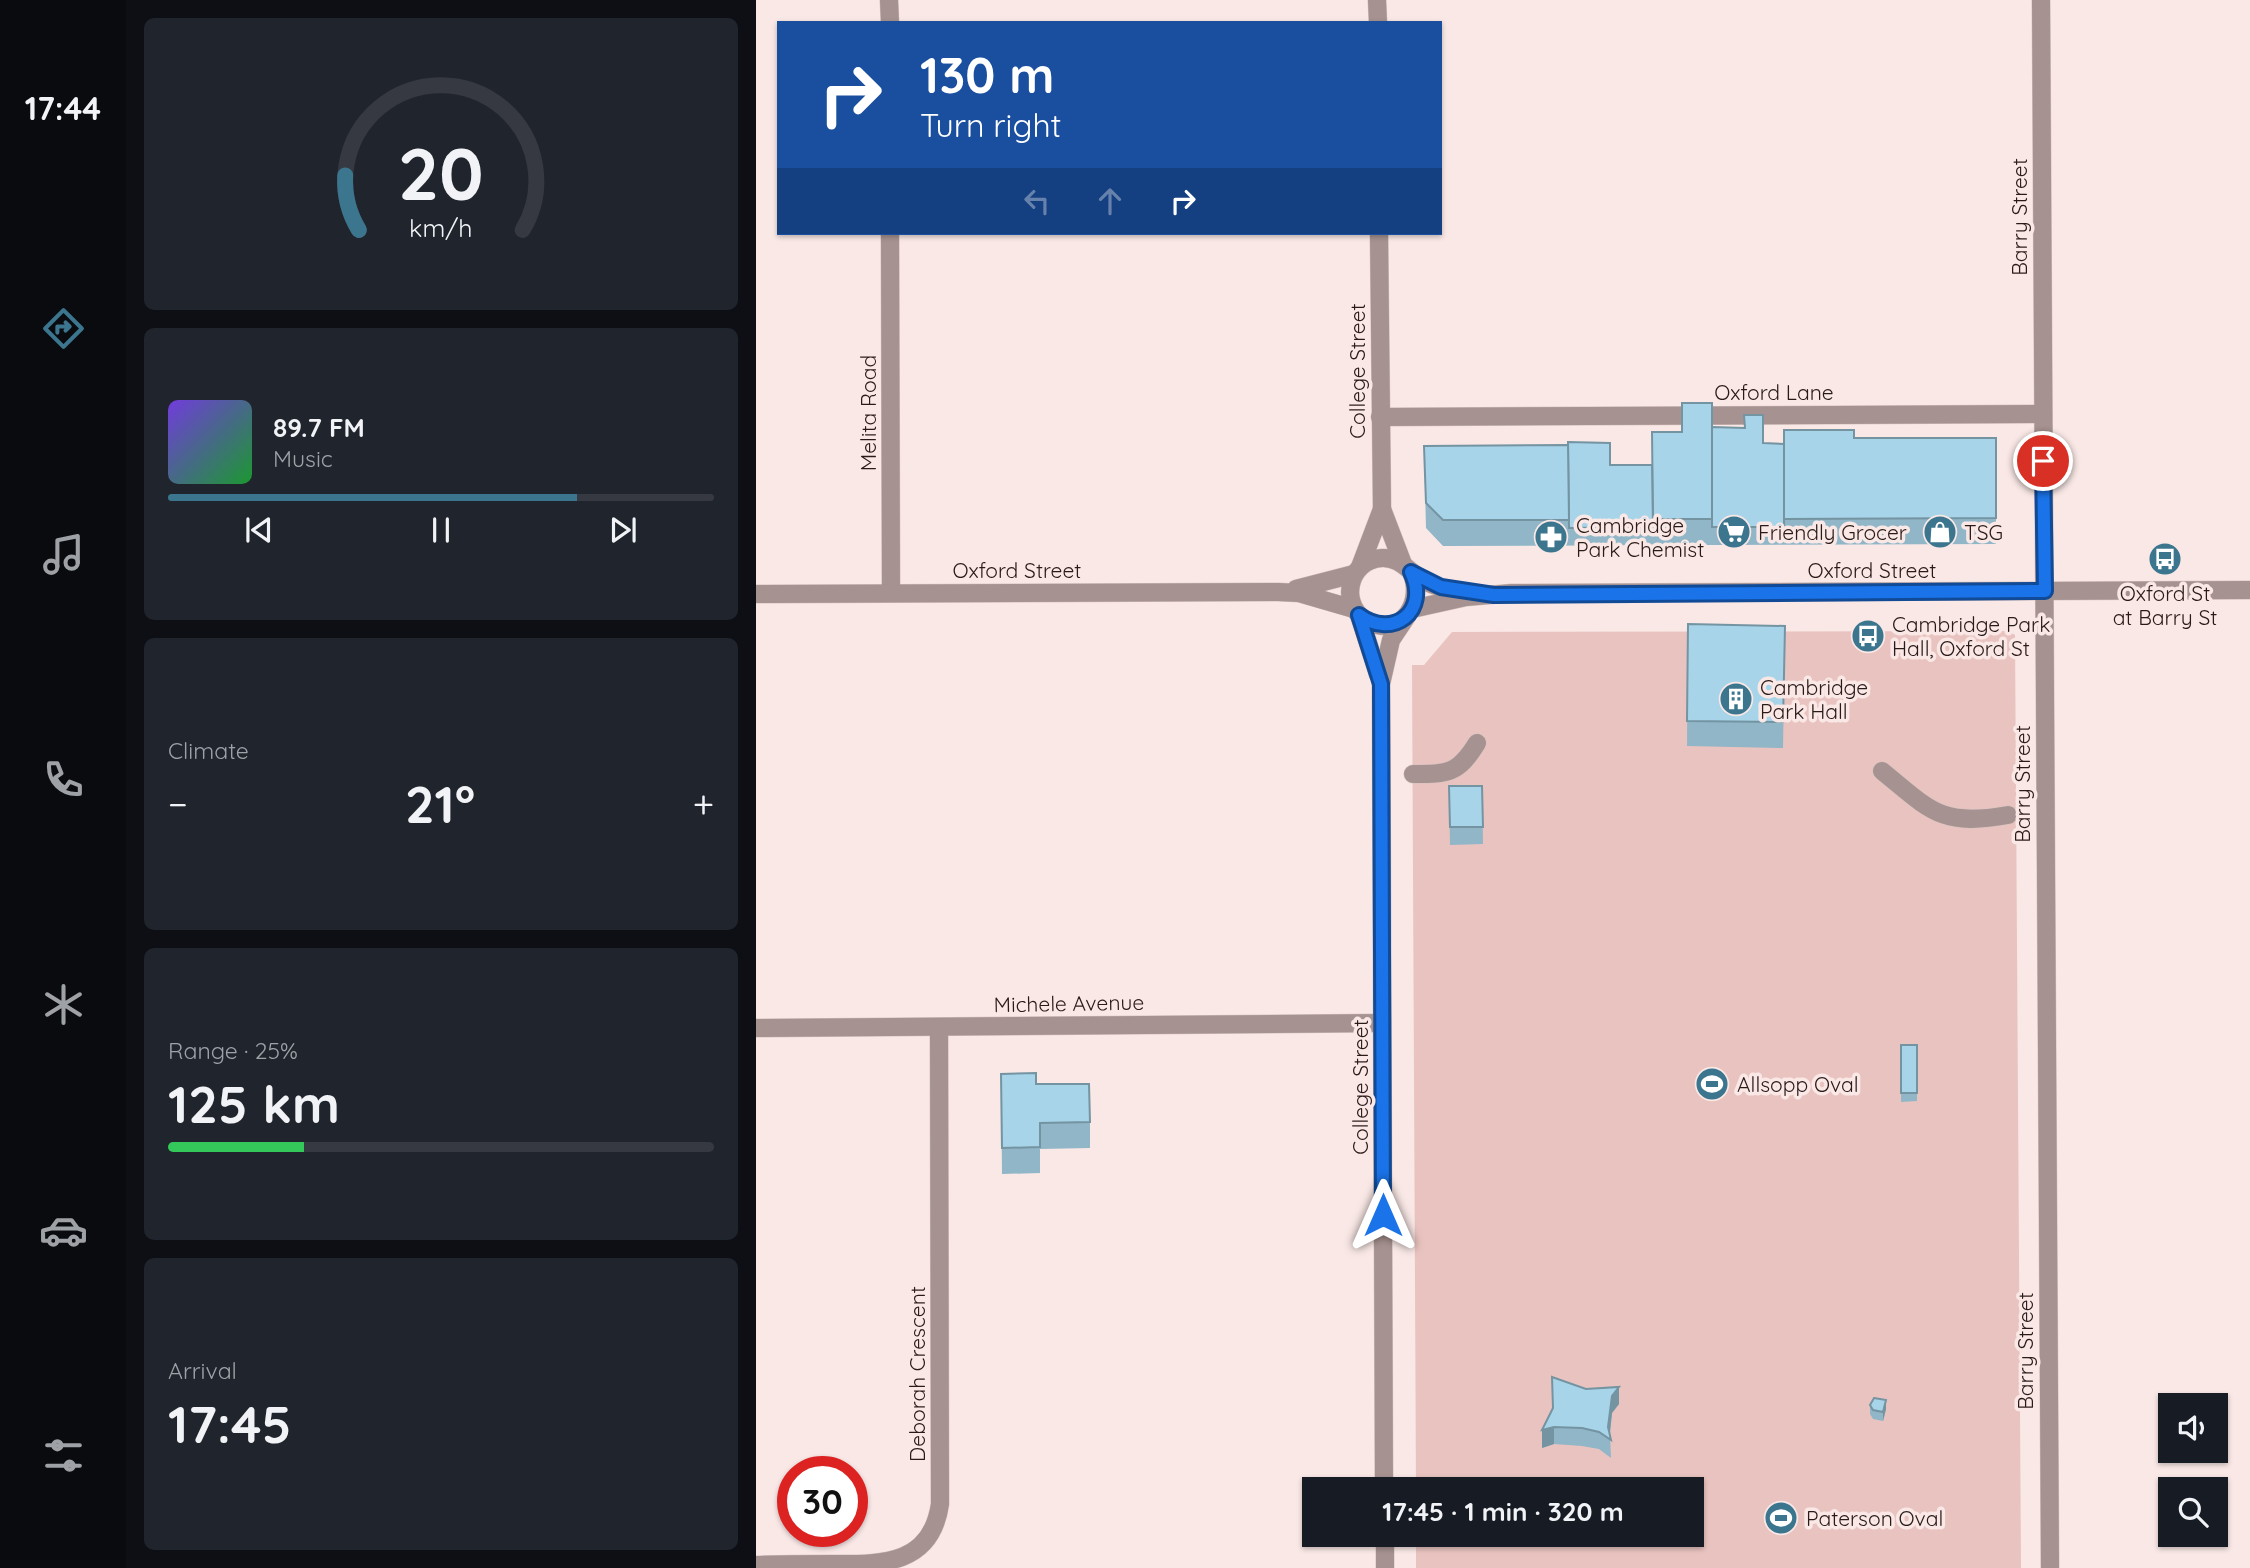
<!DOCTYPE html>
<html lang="en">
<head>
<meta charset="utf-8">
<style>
	body { margin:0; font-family:Quicksand,sans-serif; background:#20242c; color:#f1f3f6; height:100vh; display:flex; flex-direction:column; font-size:26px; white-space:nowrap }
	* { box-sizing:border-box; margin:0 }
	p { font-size:23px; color:#9ea1a6 }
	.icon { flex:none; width:38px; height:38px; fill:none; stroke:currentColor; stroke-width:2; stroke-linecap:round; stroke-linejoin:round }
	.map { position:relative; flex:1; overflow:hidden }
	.panel { display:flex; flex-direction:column; gap:18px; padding:18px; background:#0d0f14; width:630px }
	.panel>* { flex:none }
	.banner { position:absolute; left:21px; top:21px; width:665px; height:214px; border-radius:0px; box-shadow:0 2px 5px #0004; background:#1a4fa0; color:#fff; overflow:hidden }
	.tools { position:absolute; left:1402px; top:1393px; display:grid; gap:14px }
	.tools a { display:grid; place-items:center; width:70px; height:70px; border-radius:0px; background:#171b24; box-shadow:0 2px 5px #0004; font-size:35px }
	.speed { position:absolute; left:21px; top:1456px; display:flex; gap:14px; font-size:35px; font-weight:700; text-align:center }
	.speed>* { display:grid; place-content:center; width:91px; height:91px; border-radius:50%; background:#171b24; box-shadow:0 2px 5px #0004; line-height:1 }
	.speed .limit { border:10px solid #d22; background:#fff; color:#111 }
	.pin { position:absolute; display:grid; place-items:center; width:60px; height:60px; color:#fff; margin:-30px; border:4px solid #fff; border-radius:50%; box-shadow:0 2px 7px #0007 }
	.me { position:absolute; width:77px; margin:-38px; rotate:0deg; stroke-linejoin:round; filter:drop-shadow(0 0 5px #0008) }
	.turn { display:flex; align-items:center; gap:24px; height:147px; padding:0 28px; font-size:32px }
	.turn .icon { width:91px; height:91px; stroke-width:2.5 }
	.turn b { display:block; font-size:49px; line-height:60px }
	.lanes { display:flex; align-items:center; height:66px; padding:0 28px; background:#0003; justify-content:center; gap:35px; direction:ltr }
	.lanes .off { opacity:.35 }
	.big { font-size:52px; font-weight:700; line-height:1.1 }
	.panel .card { flex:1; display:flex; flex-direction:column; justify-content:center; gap:10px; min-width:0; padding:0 24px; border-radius:10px; background:#20242c }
	.panel .dial { align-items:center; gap:0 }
	.dial svg { height:182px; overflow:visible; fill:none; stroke:#363941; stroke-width:7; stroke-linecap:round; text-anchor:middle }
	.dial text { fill:#f1f3f6; stroke:none }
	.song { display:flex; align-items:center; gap:21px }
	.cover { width:84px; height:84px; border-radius:10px; background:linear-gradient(135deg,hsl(260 70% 55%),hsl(130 70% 35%)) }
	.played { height:7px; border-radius:4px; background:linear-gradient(90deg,#3b758e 75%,#363941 75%) }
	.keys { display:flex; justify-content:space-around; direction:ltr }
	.heat { display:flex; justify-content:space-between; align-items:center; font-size:38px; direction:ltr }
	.charge { height:10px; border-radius:5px; background:linear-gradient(90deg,#34c759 25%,#363941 0) }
	.trip { position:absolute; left:546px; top:1477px; width:402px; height:70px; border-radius:0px; background:#171b24; box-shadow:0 2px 5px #0004; font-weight:700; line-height:70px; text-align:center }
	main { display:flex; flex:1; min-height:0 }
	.tab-bar { display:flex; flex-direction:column; width:126px; justify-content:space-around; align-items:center; background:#090b0e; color:#9ea1a6 }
	.tab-bar .icon { width:49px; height:49px }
	.tab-bar .current { color:#3b758e }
	.tab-bar b { font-size:32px; color:#f1f3f6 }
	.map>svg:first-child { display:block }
	.green { fill:#e9c3bf }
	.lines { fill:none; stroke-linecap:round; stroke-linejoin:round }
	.minor-casing { stroke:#d4c3c1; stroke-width:19 }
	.minor { stroke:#a69290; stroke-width:18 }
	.wall { fill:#90b6c8 }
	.shaded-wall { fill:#7594a2 }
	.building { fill:#a7d4e8; stroke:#7594a2; stroke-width:2 }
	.route-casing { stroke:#114b97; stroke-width:18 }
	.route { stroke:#1a73e8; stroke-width:12 }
	.labels { text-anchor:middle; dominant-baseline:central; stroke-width:7; stroke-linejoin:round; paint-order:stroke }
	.street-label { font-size:21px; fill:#291a18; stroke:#f9e8e6 }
	.poi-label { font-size:21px; fill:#291a18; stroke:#f9e8e6; text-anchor:start }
</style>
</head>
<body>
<main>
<nav class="tab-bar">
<b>17:44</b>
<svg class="icon current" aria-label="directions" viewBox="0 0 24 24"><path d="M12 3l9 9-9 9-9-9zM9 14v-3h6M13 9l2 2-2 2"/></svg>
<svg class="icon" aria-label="music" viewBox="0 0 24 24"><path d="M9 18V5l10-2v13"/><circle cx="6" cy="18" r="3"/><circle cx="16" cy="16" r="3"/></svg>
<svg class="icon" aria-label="phone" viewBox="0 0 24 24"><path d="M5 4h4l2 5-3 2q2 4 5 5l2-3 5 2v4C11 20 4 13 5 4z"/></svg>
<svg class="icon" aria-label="climate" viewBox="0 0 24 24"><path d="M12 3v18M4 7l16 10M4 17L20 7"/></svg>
<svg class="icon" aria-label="car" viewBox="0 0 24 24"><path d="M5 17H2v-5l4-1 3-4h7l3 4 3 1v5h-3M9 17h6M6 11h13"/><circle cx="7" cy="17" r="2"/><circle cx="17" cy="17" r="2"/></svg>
<svg class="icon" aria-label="filters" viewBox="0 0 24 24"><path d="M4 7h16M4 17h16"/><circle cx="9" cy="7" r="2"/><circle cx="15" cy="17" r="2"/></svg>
</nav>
<section class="panel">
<div class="card dial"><svg viewBox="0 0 100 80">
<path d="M14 69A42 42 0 1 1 86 69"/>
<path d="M14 69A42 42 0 0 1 8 45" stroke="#3b758e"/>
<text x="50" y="56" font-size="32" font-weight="700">20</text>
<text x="50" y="72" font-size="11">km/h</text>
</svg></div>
<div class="card">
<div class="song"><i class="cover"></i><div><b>89.7 FM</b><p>Music</p></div></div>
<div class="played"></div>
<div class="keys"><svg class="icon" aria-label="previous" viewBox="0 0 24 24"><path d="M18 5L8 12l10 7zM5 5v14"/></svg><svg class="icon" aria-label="pause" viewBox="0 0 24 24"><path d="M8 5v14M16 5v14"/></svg><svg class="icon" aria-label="next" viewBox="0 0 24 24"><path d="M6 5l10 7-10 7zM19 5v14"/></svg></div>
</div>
<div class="card"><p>Climate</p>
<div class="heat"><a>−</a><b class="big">21°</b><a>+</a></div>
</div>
<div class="card"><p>Range · 25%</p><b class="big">125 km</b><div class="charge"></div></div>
<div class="card"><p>Arrival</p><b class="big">17:45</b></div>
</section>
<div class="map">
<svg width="1494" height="1568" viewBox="0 0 1494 1568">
	<rect width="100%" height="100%" fill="#f9e8e6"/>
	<path class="green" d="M1253 631 1259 635 1265 1568H660V1535H936V1489H660L656 665H668L696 632Z"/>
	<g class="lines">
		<defs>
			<g id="minor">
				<path d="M133 0 134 23"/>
				<path d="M621 0 622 23"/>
				<path d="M1285 0 1294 1568"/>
				<path d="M134 233 135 593"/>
				<path d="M623 233 626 509 647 564"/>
				<path d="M624 417 1287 414"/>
				<path d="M604 567 626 509"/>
				<path d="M655 572C668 599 648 637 615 623 582 609 590 560 626 558 644 557 653 572 667 580 680 588 699 591 714 593"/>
				<path d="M540 589 598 574"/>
				<path d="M0 594 522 592 543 593 598 609"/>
				<path d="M656 609 710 597 756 593 1494 590"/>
				<path d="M603 615 622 674"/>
				<path d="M1126 771C1175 811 1185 827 1252 815"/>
				<path d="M657 774C692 774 702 774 721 743"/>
				<path d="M0 1028 626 1023"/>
				<path d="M628 1489 625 684 635 640 651 616"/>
				<path d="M629 1535V1568"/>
				<path d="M0 1565C25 1564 50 1564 76 1564 125 1564 175 1566 184 1504L183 1027"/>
			</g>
		</defs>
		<use href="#minor" class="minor-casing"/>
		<use href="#minor" class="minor"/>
	</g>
	<g class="wall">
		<path d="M956 432 1007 443 1028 444 1098 438H1240V544L687 546 670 528 668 446 854 465H896Z"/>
		<path d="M932 624 1029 626 1027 748 931 746Z"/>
		<path d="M693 786H726L727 844 694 845Z"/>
		<path d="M1145 1045H1161V1101L1145 1102Z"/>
		<path d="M245 1074 280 1084 334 1122V1148L284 1149V1173L246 1174Z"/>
		<path d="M796 1377 863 1404 856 1413 854 1435 855 1458 843 1449 826 1446 798 1444 786 1448 796 1409Z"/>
		<path d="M1114 1405 1130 1409 1127 1421 1117 1419 1114 1414Z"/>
	</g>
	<g class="shaded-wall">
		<path d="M863 1387V1404L856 1413 853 1439 852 1427 856 1396Z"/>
		<path d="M1130 1400V1409L1127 1421V1412Z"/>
		<path d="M798 1427V1444L786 1448V1430Z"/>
	</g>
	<g class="building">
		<path d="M926 403H956V519H897L896 432H926Z"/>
		<path d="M988 415H1007V443L1028 444V527H956V427L989 428Z"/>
		<path d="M1028 430H1098V438H1240V518L1028 519Z"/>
		<path d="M812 442 854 443V465H896L897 527 813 528Z"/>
		<path d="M812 445 813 520H687L670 503 668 446Z"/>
		<path d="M932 624 1029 626 1027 722 931 721Z"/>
		<path d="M693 786H726L727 827H694Z"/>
		<rect x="1145" y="1045" width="16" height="48"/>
		<path d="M280 1073V1084H333L334 1122 284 1123V1147L246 1148 245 1074Z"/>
		<path d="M796 1377 830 1389 863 1387 856 1396 852 1427 855 1440 843 1432 826 1428 798 1427 786 1430 797 1408Z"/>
		<path d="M1118 1398 1130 1400 1127 1412 1117 1410 1114 1405Z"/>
	</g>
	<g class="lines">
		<defs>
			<path id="route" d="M627 1215 625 684 603 615C637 640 674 611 655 572L685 587 738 595 1289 591 1287 461"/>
		</defs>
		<use href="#route" class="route-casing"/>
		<use href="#route" class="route"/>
	</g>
	<defs>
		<symbol id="supermarket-disc" viewBox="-11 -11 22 22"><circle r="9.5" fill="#3b758e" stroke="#f9e8e6"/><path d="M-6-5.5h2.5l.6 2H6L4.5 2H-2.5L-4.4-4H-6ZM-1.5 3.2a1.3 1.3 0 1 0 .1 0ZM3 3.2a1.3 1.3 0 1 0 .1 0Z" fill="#fff"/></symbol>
		<symbol id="shop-disc" viewBox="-11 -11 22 22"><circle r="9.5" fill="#3b758e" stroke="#f9e8e6"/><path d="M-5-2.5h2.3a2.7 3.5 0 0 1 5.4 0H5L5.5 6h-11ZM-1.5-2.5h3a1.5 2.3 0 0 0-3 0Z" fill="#fff"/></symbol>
		<symbol id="pharmacy-disc" viewBox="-11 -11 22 22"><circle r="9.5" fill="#3b758e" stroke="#f9e8e6"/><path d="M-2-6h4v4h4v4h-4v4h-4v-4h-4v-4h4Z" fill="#fff"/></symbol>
		<symbol id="bus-disc" viewBox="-11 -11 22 22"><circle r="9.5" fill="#3b758e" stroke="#f9e8e6"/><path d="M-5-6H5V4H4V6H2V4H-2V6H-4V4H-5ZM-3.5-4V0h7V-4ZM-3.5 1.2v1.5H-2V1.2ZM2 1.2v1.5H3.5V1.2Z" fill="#fff"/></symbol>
		<symbol id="building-disc" viewBox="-11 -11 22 22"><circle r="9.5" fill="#3b758e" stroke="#f9e8e6"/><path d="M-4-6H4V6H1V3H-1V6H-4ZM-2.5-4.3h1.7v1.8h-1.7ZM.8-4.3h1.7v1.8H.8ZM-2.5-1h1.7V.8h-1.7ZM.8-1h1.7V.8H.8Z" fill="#fff"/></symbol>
		<symbol id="stadium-disc" viewBox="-11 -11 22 22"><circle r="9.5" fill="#3b758e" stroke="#f9e8e6"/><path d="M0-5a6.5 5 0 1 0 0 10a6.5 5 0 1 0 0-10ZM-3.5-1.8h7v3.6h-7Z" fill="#fff"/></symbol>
	</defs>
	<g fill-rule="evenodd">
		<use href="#supermarket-disc" x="959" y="513" width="38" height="38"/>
		<use href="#shop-disc" x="1165" y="513" width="38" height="38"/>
		<use href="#pharmacy-disc" x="776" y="518" width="38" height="38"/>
		<use href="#bus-disc" x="1390" y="540" width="38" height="38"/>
		<use href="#bus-disc" x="1093" y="617" width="38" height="38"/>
		<use href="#building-disc" x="961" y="680" width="38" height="38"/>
		<use href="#stadium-disc" x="937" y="1065" width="38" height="38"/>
		<use href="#stadium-disc" x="1006" y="1499" width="38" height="38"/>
	</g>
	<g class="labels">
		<g class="street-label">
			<text transform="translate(1263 217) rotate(-90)">Barry Street</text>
			<text transform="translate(601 371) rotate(-90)">College Street</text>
			<text x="1018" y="392">Oxford Lane</text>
			<text transform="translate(112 413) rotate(-90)">Melita Road</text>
			<text x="261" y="570">Oxford Street</text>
			<text x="1116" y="570">Oxford Street</text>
			<text transform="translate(1266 784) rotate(-90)">Barry Street</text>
			<text transform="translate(313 1003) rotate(-1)">Michele Avenue</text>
			<text transform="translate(604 1087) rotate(-90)">College Street</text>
			<text transform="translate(1269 1351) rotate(-90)">Barry Street</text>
			<text transform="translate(161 1374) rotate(-90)">Deborah Crescent</text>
		</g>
		<g class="poi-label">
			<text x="820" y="525">Cambridge<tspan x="820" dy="24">Park Chemist</tspan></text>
			<text x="1002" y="532">Friendly Grocer</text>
			<text x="1208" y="532">TSG</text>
			<text x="1409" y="593" text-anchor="middle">Oxford St<tspan x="1409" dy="24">at Barry St</tspan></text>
			<text x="1136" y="624">Cambridge Park<tspan x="1136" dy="24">Hall, Oxford St</tspan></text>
			<text x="1004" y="687">Cambridge<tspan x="1004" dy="24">Park Hall</tspan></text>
			<text x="981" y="1084">Allsopp Oval</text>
			<text x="1050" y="1518">Paterson Oval</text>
		</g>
	</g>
</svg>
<div class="tools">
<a><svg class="icon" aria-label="sound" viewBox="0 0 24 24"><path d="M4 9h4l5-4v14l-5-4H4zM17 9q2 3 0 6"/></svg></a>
<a><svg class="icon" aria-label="search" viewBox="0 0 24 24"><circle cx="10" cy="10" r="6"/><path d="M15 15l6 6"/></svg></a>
</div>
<div class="speed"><div class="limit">30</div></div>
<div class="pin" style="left:1287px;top:461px;background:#d93025"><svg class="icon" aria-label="arrive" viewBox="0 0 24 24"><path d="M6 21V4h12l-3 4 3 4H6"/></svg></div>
<svg class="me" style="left:627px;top:1215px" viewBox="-20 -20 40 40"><path d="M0-17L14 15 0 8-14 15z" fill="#1a73e8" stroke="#fff" stroke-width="4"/></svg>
<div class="trip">17:45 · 1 min · 320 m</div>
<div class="banner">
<div class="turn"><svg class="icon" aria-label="right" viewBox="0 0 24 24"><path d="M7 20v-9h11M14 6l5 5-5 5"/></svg><div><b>130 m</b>Turn right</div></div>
<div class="lanes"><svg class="icon off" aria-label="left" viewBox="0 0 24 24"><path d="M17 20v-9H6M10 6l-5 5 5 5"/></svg><svg class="icon off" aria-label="ahead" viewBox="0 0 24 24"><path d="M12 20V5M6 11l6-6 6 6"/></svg><svg class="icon" aria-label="right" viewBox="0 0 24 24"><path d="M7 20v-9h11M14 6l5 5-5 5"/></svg></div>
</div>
</div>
</main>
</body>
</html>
